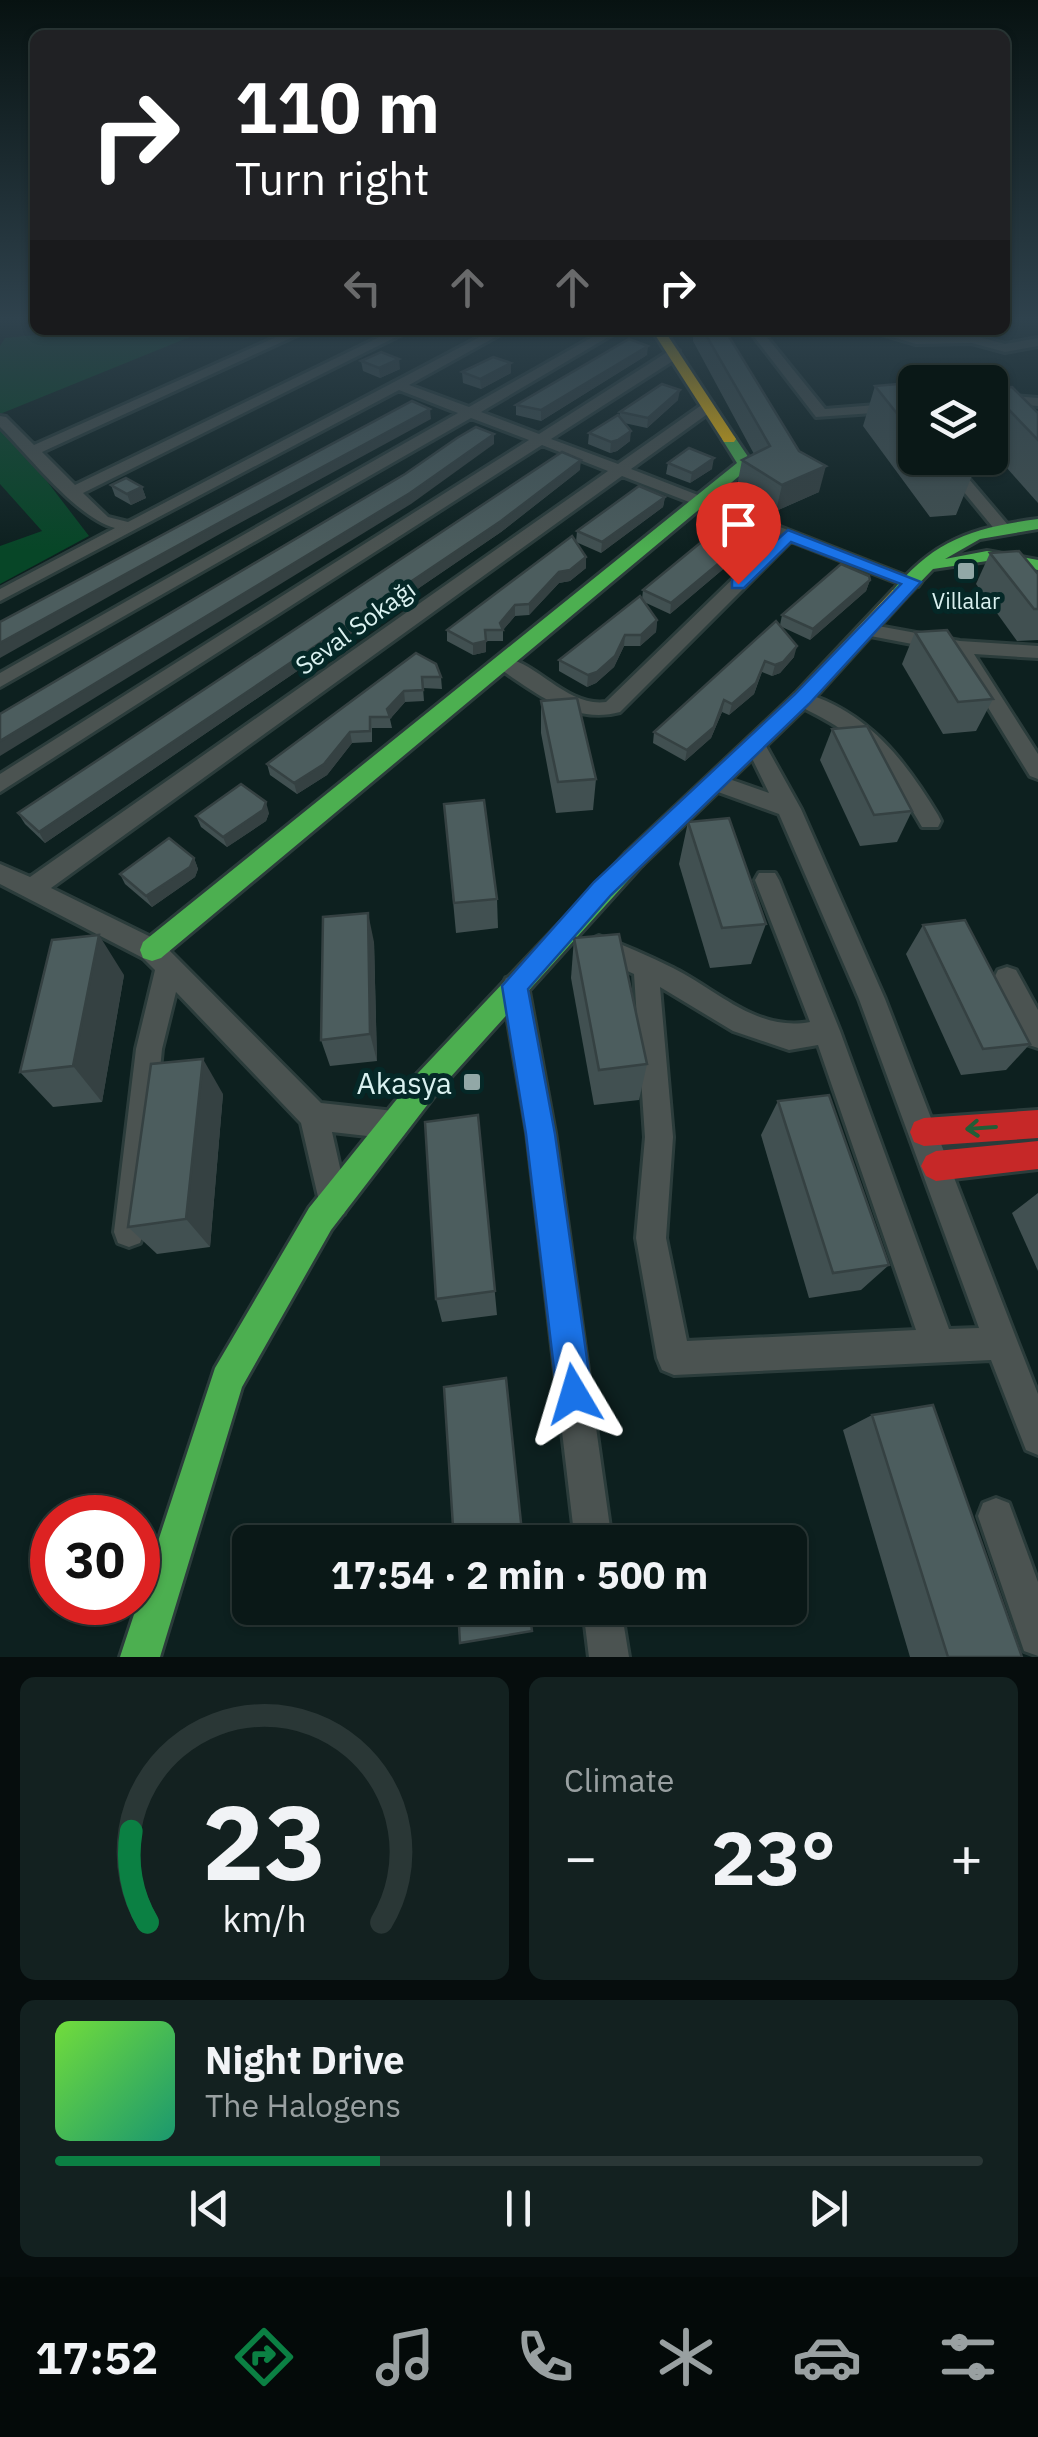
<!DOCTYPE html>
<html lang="en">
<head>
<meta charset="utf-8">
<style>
	body { margin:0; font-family:"IBM Plex Sans",sans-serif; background:#132120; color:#f1f3f6; height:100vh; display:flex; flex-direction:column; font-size:38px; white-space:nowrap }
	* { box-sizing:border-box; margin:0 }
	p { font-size:32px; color:#99a0a1 }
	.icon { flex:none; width:55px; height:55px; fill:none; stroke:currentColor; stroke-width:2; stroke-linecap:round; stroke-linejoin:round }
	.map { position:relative; height:1657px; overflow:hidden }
	.side { display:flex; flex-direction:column; gap:20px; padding:20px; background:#060d0d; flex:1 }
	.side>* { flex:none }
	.guide { position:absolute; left:30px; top:30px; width:980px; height:305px; border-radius:15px; box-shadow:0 2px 8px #0004,0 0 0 2px #2a3736; background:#202124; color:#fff; overflow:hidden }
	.fabs { position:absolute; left:898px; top:365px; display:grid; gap:20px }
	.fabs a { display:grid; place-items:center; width:110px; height:110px; border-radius:15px; background:#0a1817; box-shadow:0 2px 8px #0004,0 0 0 2px #2a3736; font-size:50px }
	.speed { position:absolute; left:30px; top:1495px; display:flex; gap:20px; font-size:50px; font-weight:700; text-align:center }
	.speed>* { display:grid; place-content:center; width:130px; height:130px; border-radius:50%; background:#0a1817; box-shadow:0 2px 8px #0004,0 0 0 2px #2a3736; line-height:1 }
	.speed .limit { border:15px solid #d22; background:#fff; color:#111 }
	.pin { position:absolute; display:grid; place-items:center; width:85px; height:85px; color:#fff; margin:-102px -42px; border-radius:50% 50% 50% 0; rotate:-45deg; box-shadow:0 0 10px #0007 }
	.pin .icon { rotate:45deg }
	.me { position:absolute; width:110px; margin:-55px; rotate:353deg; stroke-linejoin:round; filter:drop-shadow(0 0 8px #0008) }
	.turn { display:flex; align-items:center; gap:35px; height:210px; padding:0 40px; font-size:45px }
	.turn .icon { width:130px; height:130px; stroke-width:2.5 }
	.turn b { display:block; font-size:70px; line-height:85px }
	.lanes { display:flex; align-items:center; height:95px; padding:0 40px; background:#0003; justify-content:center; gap:50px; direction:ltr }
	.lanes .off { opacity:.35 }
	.big { font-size:75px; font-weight:700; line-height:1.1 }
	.side .tile { flex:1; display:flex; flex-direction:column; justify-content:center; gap:15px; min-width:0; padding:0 35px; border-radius:15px; background:#132120 }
	.side .dial { align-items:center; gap:0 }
	.dial svg { height:260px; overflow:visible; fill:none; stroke:#2a3736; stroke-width:7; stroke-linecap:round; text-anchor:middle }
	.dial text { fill:#f1f3f6; stroke:none }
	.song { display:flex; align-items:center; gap:30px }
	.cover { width:120px; height:120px; border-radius:15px; background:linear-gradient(135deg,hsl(100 70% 55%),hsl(160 70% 35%)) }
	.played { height:10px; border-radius:5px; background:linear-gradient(90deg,#0b8043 35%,#2a3736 35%) }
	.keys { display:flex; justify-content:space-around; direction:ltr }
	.heat { display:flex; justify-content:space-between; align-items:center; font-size:55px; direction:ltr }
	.side .tiles { flex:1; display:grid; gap:20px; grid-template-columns:1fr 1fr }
	.tile:last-child { grid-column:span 2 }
	.trip { position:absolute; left:232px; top:1525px; width:575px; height:100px; border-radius:15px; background:#0a1817; box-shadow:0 2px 8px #0004,0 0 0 2px #2a3736; font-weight:700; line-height:100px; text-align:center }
	.tabs { display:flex; height:160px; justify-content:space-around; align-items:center; background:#040a09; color:#99a0a1 }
	.tabs .icon { width:70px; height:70px }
	.tabs .current { color:#0b8043 }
	.tabs b { font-size:45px; color:#f1f3f6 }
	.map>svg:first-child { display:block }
	.green { fill:#074627 }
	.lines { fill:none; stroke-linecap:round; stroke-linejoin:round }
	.street-casing { stroke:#2b3c3b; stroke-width:6 }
	.fast-casing { stroke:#2b3c3b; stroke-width:6 }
	.slow-casing { stroke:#2b3c3b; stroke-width:6 }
	.jam-casing { stroke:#2b3c3b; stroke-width:6 }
	.street { fill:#4b5351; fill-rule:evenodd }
	.fast { fill:#4caf50; fill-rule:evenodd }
	.slow { fill:#ffc107; fill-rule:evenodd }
	.jam { fill:#c62828; fill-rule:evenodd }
	.wall { fill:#415051 }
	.shaded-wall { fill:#354142 }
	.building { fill:#4c5d5e; stroke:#354142; stroke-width:2.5 }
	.oneway { stroke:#215e37 }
	.route { fill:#1a73e8; stroke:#114b97; stroke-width:2.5 }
	.poi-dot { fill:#92a8a7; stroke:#052827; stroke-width:4 }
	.labels { text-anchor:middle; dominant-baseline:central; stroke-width:10; stroke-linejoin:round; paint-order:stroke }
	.far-poi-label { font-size:22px; fill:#daf1f0; stroke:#052827 }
	.street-label { font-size:25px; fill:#daf1f0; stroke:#052827 }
	.near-poi-label { font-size:30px; fill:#daf1f0; stroke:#052827; text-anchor:end }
</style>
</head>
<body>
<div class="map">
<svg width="1038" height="1657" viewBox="0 0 1038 1657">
	<rect width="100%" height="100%" fill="#0d201f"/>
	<g class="green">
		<path d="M85 330H207L0 414V346L5 338Z"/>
		<path d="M0 420 89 536 0 584V546L42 531 0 484Z"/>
	</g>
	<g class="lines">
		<defs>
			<g id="street">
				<path d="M292 330H308L42 452 75 485 394 330H410L83 493 108 517 128 522 493 330H508L409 385 469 407 605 330H620L481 412 539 434 669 351H679V357L551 439 618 464 703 404H713V410L631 469 921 582 918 586H906L791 541 620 712C573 725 535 692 497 667V659C529 652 564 708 606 702L777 536 622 476 51 888 161 942 321 1103 394 1111 404 1115 408 1125 404 1135 394 1139 332 1132 348 1203 344 1214 333 1218 322 1214 301 1123 176 992 162 1049 144 1232 140 1243 129 1247 118 1243 114 1232 136 1049 155 970 143 958 0 884V864L30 877 608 471 542 445 0 792V774L529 440 471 418 0 687V673L458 413 399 390 0 601V589L115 528C77 518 30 457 0 427V416L6 417 34 445Z"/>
				<path d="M749 330H761L825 409 915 402V410L816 417Z"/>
				<path d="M869 330 916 336 972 335 1005 344 1038 338V346L1005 352 972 343 916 344Z"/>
				<path d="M990 394 1038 398V406L990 402Z"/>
				<path d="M936 458H951L1008 525V531H996Z"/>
				<path d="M867 624 960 641 1038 646V658L974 654 1038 754V779L1030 776 954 652 860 634 858 630Z"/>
				<path d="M802 692C868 712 904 759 938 815L941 821 938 827H922C883 760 866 738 795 704L792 699 795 694Z"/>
				<path d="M755 737 762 739 801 809 885 999 1018 1343 1038 1394V1455L1026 1450 991 1360 674 1375 662 1370 657 1358 636 1238 645 1137 634 974 590 954 587 947 590 940 599 936C624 945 649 956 673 968 717 990 757 1032 810 1022L755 880 759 873H775L779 880 840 1031 949 1329 979 1328 859 999 779 814 707 788 704 782 715 774 769 793 745 744ZM660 987 733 1031 789 1050 818 1045 916 1330 687 1341 666 1238 673 1137Z"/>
				<path d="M1007 967 1016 970 1038 1010V1048L1029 1045 994 978 998 970Z"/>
				<path d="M515 975 524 978 528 986 555 1133 612 1542H575L527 1133 502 986 506 978Z"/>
				<path d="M996 1498 1009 1503 1038 1582V1656L1024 1651 978 1516 983 1503Z"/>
				<path d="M583 1608H621L629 1657H589Z"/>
			</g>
			<g id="fast">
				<path d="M729 435 734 436 753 464 750 467 161 958 152 961 143 958 140 950 143 942 737 463 722 439Z"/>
				<path d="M1038 519V529L980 539 945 559 987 551 1038 560V570L987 561 933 569 905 598H893L890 594C933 540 972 528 1038 519Z"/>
				<path d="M634 850 642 853 646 859 642 865 438 1091 331 1230 242 1387 160 1657H120L215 1368 309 1208 418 1073 626 853Z"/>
			</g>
			<g id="slow">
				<path d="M652 330H664L736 439 734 442H724Z"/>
				<path d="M899 589 905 590V598L809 704 642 865H626L622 859 626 853 795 694 893 590Z"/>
			</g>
			<g id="jam">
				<path d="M1038 1110V1138L924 1146 914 1142 910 1132 914 1122 924 1118Z"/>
				<path d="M1038 1141V1169L936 1181 926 1176 921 1166 926 1156 936 1151Z"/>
			</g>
		</defs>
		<use href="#street" class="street-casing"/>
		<use href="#fast" class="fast-casing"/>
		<use href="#slow" class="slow-casing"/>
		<use href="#jam" class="jam-casing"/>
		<use href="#street" class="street"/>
		<use href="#fast" class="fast"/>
		<use href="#slow" class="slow"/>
		<use href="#jam" class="jam"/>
	</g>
	<g class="wall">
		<path d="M673 330H725L819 492 776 511 737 486 742 460 754 454 693 341V335L676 336Z"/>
		<path d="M647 355 541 421 516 415V405Z"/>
		<path d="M361 361 400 369 380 378 363 371Z"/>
		<path d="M511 363V373L481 389 463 383 462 372Z"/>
		<path d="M875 386 915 404V458H960L973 473 956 515 930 517 863 426Z"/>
		<path d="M990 388 1038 413V503L990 449Z"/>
		<path d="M678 400 647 428 624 423 630 441 617 451 610 453 588 444 589 433 619 417 620 412Z"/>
		<path d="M668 463 712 469 690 483 666 474Z"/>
		<path d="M580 470 501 532 45 843 25 824 18 813Z"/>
		<path d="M111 485 142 487 146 498 131 505 115 496Z"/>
		<path d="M665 497 663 507 601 553 576 542 577 531Z"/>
		<path d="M990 553 1038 574V640L1017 641 976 584Z"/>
		<path d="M730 554 728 565 670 614 644 602 657 620 656 632 640 646H624L614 667 596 683 587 687 559 671V660L642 599 643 590Z"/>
		<path d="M586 557V568L570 581 559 583 529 615 515 616 503 630V641H486V652L473 655 447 641V630Z"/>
		<path d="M870 580 866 591 810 640 782 627 794 657 780 673 772 676 762 672 754 694 729 715 722 712 711 738 685 761 653 743 654 732 780 625 782 615Z"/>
		<path d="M915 632 993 699 976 731 943 734 902 664Z"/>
		<path d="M416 653 441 677 442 689 423 688 424 701 405 702 390 719 392 728H372V742L352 743 327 775 297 794 270 775 267 764Z"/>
		<path d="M541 701 596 779 593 810 556 813 541 733Z"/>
		<path d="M832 729 912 811 897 842 860 846 820 760Z"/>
		<path d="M444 804 497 899 498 928 456 933Z"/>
		<path d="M269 813 266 821 227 847 201 827 196 816Z"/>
		<path d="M688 822 766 924 751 964 710 968 679 864Z"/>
		<path d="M194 858 198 869 195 877 152 907 125 884 120 874Z"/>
		<path d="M923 925 1030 1044 1006 1070 961 1075 906 954Z"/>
		<path d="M574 938 647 1064 639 1100 594 1105 571 978Z"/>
		<path d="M374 942 377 1061 330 1066 321 1040Z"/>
		<path d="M124 975 102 1102 53 1107 20 1072Z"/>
		<path d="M223 1094 210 1247 157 1254 128 1227Z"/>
		<path d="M778 1101 889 1265 861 1290 809 1298 761 1135Z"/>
		<path d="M478 1115 497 1315 442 1322 436 1299Z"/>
		<path d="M1038 1193V1271L1012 1213Z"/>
		<path d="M872 1415 1022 1657H910L843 1430Z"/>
	</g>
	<g class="shaded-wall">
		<path d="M648 346 647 355 541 421V410Z"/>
		<path d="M399 359 400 369 380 378 379 368Z"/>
		<path d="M511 363V373L481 389 480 379Z"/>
		<path d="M680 390 678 400 647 428 648 418Z"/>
		<path d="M430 409 431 419 218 535 0 658V643L215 525Z"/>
		<path d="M631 431 630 441 617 451 610 453 611 442Z"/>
		<path d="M494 434V444L411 504 0 756V741Z"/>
		<path d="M714 458 712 469 690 483 692 473Z"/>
		<path d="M581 460 580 470 501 532 45 843 39 832Z"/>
		<path d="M826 466 819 492 776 511 782 485Z"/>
		<path d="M142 487 146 498 131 505 127 494Z"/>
		<path d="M665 497 663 507 601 553 602 542Z"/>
		<path d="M730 554 728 565 670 614 671 603Z"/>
		<path d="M586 557V568L570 581 559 583 529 615V604L559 572Z"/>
		<path d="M870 580 866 591 810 640 813 629Z"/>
		<path d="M515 605V616L503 630 500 623Z"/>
		<path d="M657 620 656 632 640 646 641 635Z"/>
		<path d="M625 635 624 646 614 667 596 683 587 687 588 675Z"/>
		<path d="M486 641V652L473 655V644Z"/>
		<path d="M797 646 794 657 780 673 772 676 775 665Z"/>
		<path d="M765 661 754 694 729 715 732 704Z"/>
		<path d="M404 691 405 702 390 719 387 709Z"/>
		<path d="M724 700 722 712 711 738 685 761 687 750Z"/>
		<path d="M350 732 352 743 327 775 297 794 294 783Z"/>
		<path d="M266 802 269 813 266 821 227 847 223 837Z"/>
		<path d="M194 858 198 869 195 877 152 907 146 896Z"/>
		<path d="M368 913 374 942 377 1061 370 1034Z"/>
		<path d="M99 935 124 975 102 1102 73 1066Z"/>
		<path d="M203 1059 223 1094 210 1247 186 1219Z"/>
	</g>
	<g class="building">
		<path d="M703 330H725L799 451 826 466 782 485 742 460 770 446Z"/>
		<path d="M629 339 648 346 541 410 516 405Z"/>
		<path d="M381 352 399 359 379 368 361 361Z"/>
		<path d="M493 357 511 363 480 379 462 372Z"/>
		<path d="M662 384 680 390 648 418 620 412Z"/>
		<path d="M898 384 915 404V436L875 386Z"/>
		<path d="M1012 387 1038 413V440L990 390V388Z"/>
		<path d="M412 401 430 409 215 525 0 643V622Z"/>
		<path d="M618 415 631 431 618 440 611 442 589 433Z"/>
		<path d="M476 427 494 434 410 493 0 741V714L405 474 457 438Z"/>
		<path d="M689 448 714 458 692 473 668 463Z"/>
		<path d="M562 452 581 460 501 521 39 832 18 813Z"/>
		<path d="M932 458H960L973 473 946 474Z"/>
		<path d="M126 478 142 487 127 494 111 485Z"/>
		<path d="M639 486 665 497 602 542 577 531Z"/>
		<path d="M572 536 586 557 570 570 559 572 529 604 515 605 500 623 503 630H485L486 641 473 644 447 630Z"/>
		<path d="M705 539 730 554 671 603 643 590Z"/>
		<path d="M1019 551 1038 574V609H1034L990 553Z"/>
		<path d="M841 564 869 576 870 580 813 629 782 615Z"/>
		<path d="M640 596 657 620 641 635H625L615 656 597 672 588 675 559 660Z"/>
		<path d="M776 621 797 646 783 662 775 665 765 661 756 683 732 704 724 700 714 727 687 750 654 732Z"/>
		<path d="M947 630 993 699 958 702 915 632Z"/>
		<path d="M416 653 436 664 441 677H422L423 690 404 691 387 709 390 717H370V731L350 732 324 764 294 783 267 764Z"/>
		<path d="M577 698 596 779 558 782 541 701Z"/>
		<path d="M867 726 912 811 874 815 832 729Z"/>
		<path d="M241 784 266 802 263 810 223 837 196 816Z"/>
		<path d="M484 800 497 899 454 903 444 804Z"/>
		<path d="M729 818 766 924 722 928 688 822Z"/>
		<path d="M169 838 194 858 190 867 146 896 120 874Z"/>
		<path d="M368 913 370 1034 321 1040 323 917Z"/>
		<path d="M965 920 1030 1044 983 1049 923 925Z"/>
		<path d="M619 934 647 1064 599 1070 574 938Z"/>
		<path d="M99 935 73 1066 20 1072 52 940Z"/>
		<path d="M203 1059 186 1219 128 1227 151 1064Z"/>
		<path d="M829 1095 889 1265 833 1273 778 1101Z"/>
		<path d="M478 1115 495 1291 436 1299 425 1122Z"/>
		<path d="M506 1378 523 1542H454L444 1387Z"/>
		<path d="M933 1405 1022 1657H948L872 1415Z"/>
		<path d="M458 1608H529L532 1631 460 1643Z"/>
	</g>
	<defs><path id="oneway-shaft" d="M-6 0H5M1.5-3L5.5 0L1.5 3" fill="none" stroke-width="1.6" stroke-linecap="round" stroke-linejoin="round" transform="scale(2.5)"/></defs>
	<use class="oneway" href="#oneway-shaft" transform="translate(981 1128) rotate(176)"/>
	<linearGradient id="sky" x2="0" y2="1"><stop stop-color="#071211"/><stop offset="0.58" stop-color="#2f424d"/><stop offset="1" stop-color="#2f424d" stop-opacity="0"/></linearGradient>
	<rect width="1038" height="550" fill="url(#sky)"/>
	<path class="route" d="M788 530 921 582 809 704 611 895 528 989 555 1134 592 1394 587 1406 574 1411 562 1406 557 1394 526 1134 502 986 594 882 795 694 901 584 791 542 744 588H732V580Z"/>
	<g class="poi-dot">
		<rect x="956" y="561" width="20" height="20" rx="5"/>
		<rect x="462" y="1072" width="20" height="20" rx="5"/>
	</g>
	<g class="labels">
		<g class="far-poi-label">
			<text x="966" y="600">Villalar</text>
		</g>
		<g class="street-label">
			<text transform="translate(355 627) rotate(-36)">Seval Sokağı</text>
		</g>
		<g class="near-poi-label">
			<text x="452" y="1082">Akasya</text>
		</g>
	</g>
</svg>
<div class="fabs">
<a><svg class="icon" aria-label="layers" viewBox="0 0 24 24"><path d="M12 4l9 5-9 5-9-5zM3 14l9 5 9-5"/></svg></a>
</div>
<div class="speed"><div class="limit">30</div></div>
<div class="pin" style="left:738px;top:584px;background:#d93025"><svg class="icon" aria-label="arrive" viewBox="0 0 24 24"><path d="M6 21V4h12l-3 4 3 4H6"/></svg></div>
<svg class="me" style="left:574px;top:1394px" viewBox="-20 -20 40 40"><path d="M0-17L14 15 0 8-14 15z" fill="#1a73e8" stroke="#fff" stroke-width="4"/></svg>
<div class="trip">17:54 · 2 min · 500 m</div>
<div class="guide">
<div class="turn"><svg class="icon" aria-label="right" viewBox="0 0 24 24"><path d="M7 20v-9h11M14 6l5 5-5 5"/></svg><div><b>110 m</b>Turn right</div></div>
<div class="lanes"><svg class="icon off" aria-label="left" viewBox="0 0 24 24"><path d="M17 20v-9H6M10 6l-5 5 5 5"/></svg><svg class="icon off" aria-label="ahead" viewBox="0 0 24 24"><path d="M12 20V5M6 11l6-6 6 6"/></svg><svg class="icon off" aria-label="ahead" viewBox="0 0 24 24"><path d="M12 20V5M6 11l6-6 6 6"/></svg><svg class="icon" aria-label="right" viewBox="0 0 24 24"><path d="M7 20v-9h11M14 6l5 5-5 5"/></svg></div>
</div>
</div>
<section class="side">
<div class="tiles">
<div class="tile dial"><svg viewBox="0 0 100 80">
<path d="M14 69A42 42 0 1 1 86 69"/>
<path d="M14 69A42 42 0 0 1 9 41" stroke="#0b8043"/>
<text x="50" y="56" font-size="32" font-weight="700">23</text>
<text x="50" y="72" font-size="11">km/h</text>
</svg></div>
<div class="tile"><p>Climate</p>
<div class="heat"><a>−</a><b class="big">23°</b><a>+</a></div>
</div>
<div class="tile">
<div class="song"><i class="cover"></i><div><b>Night Drive</b><p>The Halogens</p></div></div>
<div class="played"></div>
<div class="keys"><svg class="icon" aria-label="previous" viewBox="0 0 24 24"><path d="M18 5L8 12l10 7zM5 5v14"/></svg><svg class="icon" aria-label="pause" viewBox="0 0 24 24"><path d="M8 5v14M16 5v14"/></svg><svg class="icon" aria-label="next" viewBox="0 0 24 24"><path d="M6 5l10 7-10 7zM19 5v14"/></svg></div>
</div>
</div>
</section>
<nav class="tabs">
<b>17:52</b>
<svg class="icon current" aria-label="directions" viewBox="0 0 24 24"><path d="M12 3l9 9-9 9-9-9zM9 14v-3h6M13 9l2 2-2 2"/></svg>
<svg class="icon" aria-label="music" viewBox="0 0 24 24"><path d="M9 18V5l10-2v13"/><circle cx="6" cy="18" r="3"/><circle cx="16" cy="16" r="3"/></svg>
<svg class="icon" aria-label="phone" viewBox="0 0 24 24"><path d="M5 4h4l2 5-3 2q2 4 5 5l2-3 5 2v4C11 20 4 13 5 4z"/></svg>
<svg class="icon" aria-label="climate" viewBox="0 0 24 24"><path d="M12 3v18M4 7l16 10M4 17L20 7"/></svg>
<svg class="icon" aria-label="car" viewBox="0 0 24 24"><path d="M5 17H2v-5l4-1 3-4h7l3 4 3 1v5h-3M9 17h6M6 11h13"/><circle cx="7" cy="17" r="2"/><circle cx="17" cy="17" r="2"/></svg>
<svg class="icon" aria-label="filters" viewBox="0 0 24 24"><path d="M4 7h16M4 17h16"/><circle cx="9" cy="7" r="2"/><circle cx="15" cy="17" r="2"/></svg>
</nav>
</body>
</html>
